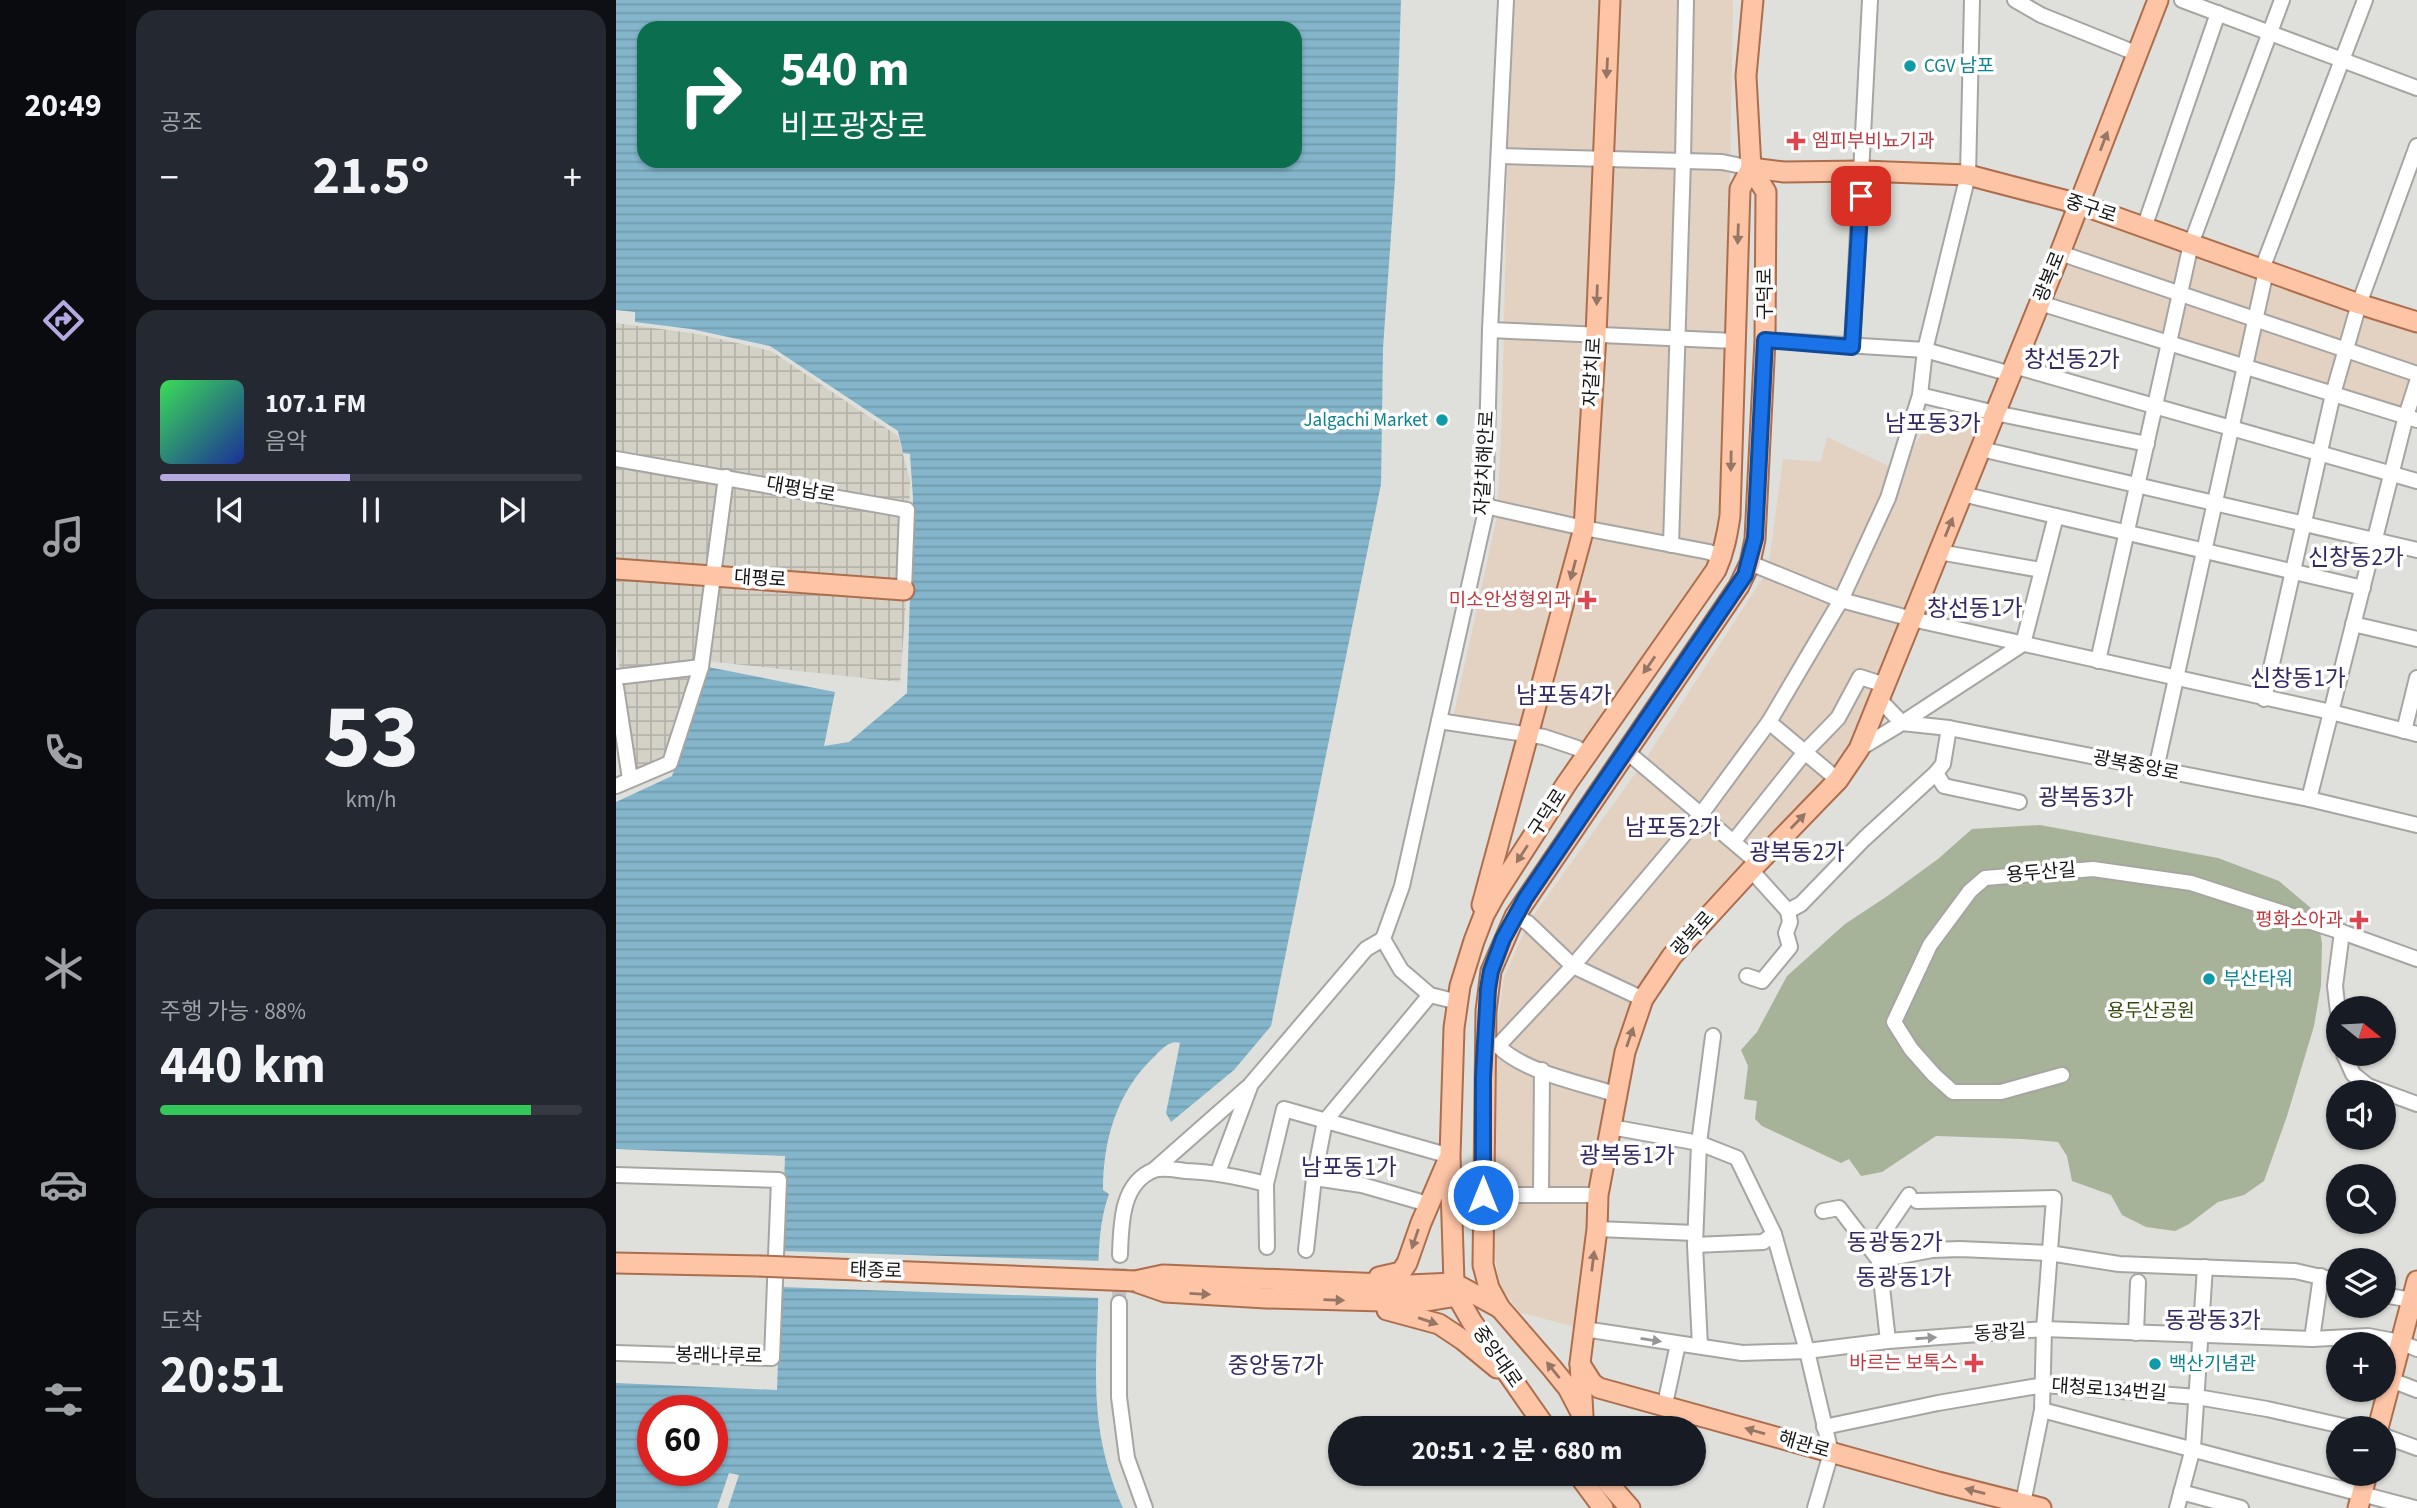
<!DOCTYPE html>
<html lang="ko">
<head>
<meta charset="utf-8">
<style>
	body { margin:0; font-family:"Source Sans 3","Noto Sans KR",sans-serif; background:#242831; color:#f1f3f6; height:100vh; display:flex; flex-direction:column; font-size:26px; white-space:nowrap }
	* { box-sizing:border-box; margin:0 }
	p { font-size:23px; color:#9ea1a6 }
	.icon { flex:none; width:38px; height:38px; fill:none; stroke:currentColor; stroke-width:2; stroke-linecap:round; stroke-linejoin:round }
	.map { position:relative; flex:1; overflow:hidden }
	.side { display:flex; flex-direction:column; gap:10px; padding:10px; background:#0d0f14; width:490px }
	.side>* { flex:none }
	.guide { position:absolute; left:21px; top:21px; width:665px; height:147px; border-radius:21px; box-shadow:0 2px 5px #0004; background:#0b6e4f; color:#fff; overflow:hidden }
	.needle { width:46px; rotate:108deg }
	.controls { position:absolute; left:1710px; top:996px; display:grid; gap:14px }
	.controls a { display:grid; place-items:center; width:70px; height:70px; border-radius:50%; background:#171b24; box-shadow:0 2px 5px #0004; font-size:35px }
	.speed { position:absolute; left:21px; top:1395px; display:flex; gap:14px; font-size:35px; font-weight:700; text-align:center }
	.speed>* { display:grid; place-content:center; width:91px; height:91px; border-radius:50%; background:#171b24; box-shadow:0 2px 5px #0004; line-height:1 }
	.speed .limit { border:10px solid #d22; background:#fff; color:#111 }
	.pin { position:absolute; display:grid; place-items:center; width:60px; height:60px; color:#fff; margin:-30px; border-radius:14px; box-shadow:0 4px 10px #0006 }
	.me { position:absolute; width:77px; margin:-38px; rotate:0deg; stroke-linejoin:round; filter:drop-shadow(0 0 5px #0008) }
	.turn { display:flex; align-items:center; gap:24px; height:147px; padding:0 28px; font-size:32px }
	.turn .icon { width:91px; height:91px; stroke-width:2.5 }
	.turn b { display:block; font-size:49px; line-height:60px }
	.big { font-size:52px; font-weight:700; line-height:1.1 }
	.side .widget { flex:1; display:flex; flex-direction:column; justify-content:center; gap:10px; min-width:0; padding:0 24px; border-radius:21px; background:#242831 }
	.side .dial { align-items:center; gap:0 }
	.dial b { font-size:91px; line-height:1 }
	.song { display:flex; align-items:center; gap:21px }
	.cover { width:84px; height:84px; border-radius:10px; background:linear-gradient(135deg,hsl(130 70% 55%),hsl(230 70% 35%)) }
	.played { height:7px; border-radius:4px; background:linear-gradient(90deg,#b6a9e2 45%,#363941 45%) }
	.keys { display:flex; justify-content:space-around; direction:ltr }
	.heat { display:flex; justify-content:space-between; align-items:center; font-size:38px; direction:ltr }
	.charge { height:10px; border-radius:5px; background:linear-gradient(90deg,#34c759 88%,#363941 0) }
	.trip { position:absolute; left:712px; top:1416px; width:378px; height:70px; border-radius:35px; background:#171b24; box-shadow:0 2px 5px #0004; font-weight:700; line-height:70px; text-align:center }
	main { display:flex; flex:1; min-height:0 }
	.menu { display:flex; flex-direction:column; width:126px; justify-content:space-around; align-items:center; background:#090b0e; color:#9ea1a6 }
	.menu .icon { width:49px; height:49px }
	.menu .selected { color:#b6a9e2 }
	.menu b { font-size:32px; color:#f1f3f6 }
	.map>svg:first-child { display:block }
	.commercial { fill:#e3d1c1 }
	.industrial { fill:url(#industrial-grid) }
	.park { fill:#a6b398 }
	.water { fill:url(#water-rules); fill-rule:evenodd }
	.pier { fill:#dfdfdb }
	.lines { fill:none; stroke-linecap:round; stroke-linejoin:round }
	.minor-tunnel { stroke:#c1c1bd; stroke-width:14; stroke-dasharray:14 7; stroke-linecap:butt }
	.minor-casing { stroke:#a6a5a2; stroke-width:18 }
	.major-casing { stroke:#ac6e4d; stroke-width:23 }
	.minor { stroke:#fff; stroke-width:14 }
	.major { stroke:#fec4a6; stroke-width:19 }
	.major-bridge-casing { stroke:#ac6e4d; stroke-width:23; stroke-linecap:butt }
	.major-bridge { stroke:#fec4a6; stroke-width:19 }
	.oneway { fill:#967665 }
	.oneway2 { fill:#969696 }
	.route-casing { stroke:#114b97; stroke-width:18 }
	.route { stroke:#1a73e8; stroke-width:12 }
	.culture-dot { fill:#0f9aa8; stroke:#fff; stroke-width:2.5 }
	.health-dot { fill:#e0444e; stroke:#fff; stroke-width:2.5 }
	.labels { text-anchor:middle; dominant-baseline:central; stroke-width:7; stroke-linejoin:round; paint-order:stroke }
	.culture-label { font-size:19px; fill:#0d838f; stroke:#fff; text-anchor:start }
	.health-label { font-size:19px; fill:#be3a42; stroke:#fff; text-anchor:end }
	.street-label { font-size:19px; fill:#161615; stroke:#fff }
	.park-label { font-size:19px; fill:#31490b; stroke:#fff }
	.quarter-label { font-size:23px; fill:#352863; stroke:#fff }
</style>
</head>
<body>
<main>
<nav class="menu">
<b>20:49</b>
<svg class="icon selected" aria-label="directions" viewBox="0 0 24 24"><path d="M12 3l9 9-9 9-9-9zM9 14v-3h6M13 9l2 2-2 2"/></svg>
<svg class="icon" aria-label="music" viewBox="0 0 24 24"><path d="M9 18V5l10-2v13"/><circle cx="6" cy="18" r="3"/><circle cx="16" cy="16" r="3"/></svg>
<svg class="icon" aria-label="phone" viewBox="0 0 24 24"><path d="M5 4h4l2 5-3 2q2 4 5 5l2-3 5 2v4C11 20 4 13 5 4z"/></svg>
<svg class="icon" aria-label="climate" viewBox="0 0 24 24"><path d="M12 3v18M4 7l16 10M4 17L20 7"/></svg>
<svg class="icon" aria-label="car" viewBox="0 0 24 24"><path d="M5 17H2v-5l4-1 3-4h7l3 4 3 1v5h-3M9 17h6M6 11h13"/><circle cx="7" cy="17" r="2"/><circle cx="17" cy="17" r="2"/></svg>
<svg class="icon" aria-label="filters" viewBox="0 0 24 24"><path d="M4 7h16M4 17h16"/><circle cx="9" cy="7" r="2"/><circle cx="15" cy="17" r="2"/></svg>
</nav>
<section class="side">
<div class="widget"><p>공조</p>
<div class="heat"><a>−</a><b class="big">21.5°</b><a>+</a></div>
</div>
<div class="widget">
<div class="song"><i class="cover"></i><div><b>107.1 FM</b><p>음악</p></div></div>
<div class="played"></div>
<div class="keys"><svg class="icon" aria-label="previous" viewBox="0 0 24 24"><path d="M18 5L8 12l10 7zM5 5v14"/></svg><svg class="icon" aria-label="pause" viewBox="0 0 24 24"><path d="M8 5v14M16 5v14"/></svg><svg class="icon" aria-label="next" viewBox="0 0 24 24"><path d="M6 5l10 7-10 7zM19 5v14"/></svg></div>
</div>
<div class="widget dial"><b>53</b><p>km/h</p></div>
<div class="widget"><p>주행 가능 · 88%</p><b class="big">440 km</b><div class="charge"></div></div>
<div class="widget"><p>도착</p><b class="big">20:51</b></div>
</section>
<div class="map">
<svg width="1801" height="1508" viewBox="0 0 1801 1508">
	<defs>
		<pattern id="industrial-grid" width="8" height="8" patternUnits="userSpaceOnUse" patternTransform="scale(1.75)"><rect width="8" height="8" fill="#d4d1c7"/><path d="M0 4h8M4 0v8" fill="none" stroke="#b5b3aa"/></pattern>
		<pattern id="water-rules" width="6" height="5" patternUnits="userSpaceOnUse" patternTransform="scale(1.75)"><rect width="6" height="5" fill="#84b5ca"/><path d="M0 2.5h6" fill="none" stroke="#719bad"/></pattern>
	</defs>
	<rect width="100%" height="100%" fill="#dfdfdb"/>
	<g class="commercial">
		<path d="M895 0H1117L1111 340 1102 555 969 747 838 714 881 516 886 416Z"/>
		<path d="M1463 204 1801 333V420L1424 303Z"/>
		<path d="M1379 413 1243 749 1027 999 966 1329 903 1312 884 1285 879 1257 875 1195 878 1050 888 978 912 923 1027 763 1152 570 1167 459 1205 462 1211 437 1281 470 1315 421Z"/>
	</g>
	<path class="industrial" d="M0 323 82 334 155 351 282 436 294 480 291 589 284 682 81 660 77 663 54 753 51 758 19 772 0 643Z"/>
	<path class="park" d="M1424 825 1602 858 1663 881 1696 909 1703 925 1706 944 1705 985 1698 1026 1671 1116 1648 1181 1628 1195 1602 1202 1573 1224 1559 1231 1530 1227 1506 1215 1495 1195 1456 1181 1451 1156 1442 1142 1407 1139 1320 1136 1266 1172 1245 1176 1233 1159 1225 1163 1146 1126 1139 1119 1141 1101 1128 1099 1132 1066 1125 1050 1141 1032 1171 976 1229 924 1270 897 1322 859 1356 829Z"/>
	<path class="water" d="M0 0H785L779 179 767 348 765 484 655 1026 618 1070 555 1122 550 1113 564 1043C554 1040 547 1048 539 1056 501 1091 487 1140 487 1190L493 1194C480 1230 483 1269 482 1307 479 1383 475 1435 507 1508H0V1383L161 1390 169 1156 0 1149V802L56 776 92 667 219 692 208 746 233 742 291 693 297 498 294 454 287 453 282 431 154 346 75 329 19 322V312L0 310ZM28 28H679V161H28ZM37 1410H96V1470H37Z"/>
	<g class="pier">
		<path d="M167 1251 486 1261 485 1298 165 1287Z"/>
		<path d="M113 1473 123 1475 112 1508H101Z"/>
	</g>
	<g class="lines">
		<path class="minor-tunnel" d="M503 1303 504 1255"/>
		<defs>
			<g id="minor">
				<path d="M1399 0 1425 15 1522 54"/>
				<path d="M1566 0 1801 88"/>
				<path d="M883 156 1106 162 1135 168"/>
				<path d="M1528 228 1602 13"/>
				<path d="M1444 253 1801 374"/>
				<path d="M1646 269 1749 0"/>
				<path d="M1424 303 1801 420"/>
				<path d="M874 330 1118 341"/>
				<path d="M1149 340 1309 350 1352 175 1356 0"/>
				<path d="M1236 347 1254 0"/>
				<path d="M1398 366 1801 481"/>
				<path d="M1304 395 1379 413 1531 444"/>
				<path d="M1365 449 1801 550"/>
				<path d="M0 459 291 510 288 590"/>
				<path d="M1346 494 1747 588"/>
				<path d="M869 506 968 528 1093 552 1105 557"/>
				<path d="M1055 545 1067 160 1070 0"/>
				<path d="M1323 552 1425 570"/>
				<path d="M1134 563 1225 600 1296 619 1715 712 1801 734"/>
				<path d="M1737 624 1801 639"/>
				<path d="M1482 661 1575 244 1666 0"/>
				<path d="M0 677 85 667"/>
				<path d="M0 687 14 779"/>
				<path d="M1263 699 1286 723 1407 644 1440 516"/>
				<path d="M1648 699 1717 394 1743 304 1801 146"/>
				<path d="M823 721 928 737 961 748 970 755"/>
				<path d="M1153 722 1222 780"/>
				<path d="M1333 728 1327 764 1320 773 1328 786 1403 802"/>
				<path d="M1788 731 1801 678"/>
				<path d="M1243 749 1286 723 1333 728 1693 799 1801 825"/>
				<path d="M1010 751 1142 863"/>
				<path d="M1540 769 1650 271"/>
				<path d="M0 786 54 763 85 667 110 477"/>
				<path d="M1693 799 1790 416 1801 382"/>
				<path d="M1118 841 1189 752 1222 718 1244 677 1269 685"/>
				<path d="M1135 870 1172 911 1185 904 1248 839 1320 773"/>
				<path d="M899 916 912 923 957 966 1027 999"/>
				<path d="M1131 976 1146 981 1174 947 1170 933 1174 922 1172 911"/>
				<path d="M842 1002 814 995 785 970 767 939 786 886 869 515 874 330 890 0"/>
				<path d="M1722 1012 1719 986 1726 932"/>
				<path d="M868 1045 882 1046 957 966 1086 813 1153 722 1225 600 1272 498 1304 395 1309 350 1395 374"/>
				<path d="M882 1046C908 1072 964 1083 999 1094"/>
				<path d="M1728 1054 1737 1074 1752 1086 1801 1104"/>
				<path d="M1446 1075 1385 1092H1337L1318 1075 1295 1049 1278 1022 1314 945 1354 891 1369 878 1477 869 1575 883 1726 932 1801 959"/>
				<path d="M995 1127 1083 1143 1121 1158 1158 1234 1191 1351 1215 1453 1199 1508"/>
				<path d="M539 1169 632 1087"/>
				<path d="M602 1172 635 1084 750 949 767 939"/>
				<path d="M0 1175 163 1180 156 1358 0 1353"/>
				<path d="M698 1178 746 1185 812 1204"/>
				<path d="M867 1195H982"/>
				<path d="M925 1195 926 1070"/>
				<path d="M1301 1201 1438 1198 1428 1329 1426 1410 1406 1508"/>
				<path d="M1207 1211 1223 1208 1263 1260 1316 1250 1344 1249 1433 1253 1503 1264 1679 1271 1722 1281"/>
				<path d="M981 1229 1079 1233"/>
				<path d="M1079 1245 1147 1242 1158 1234"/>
				<path d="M651 1247 650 1184 668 1109 834 1156"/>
				<path d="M1256 1249 1293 1195"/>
				<path d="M690 1250 698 1178 709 1121 814 995"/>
				<path d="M504 1255C505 1224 505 1183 538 1170 546 1167 561 1170 570 1171 598 1172 623 1177 650 1184"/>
				<path d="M1263 1260 1272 1341"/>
				<path d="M1768 1295 1795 1300"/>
				<path d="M503 1303V1397L511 1458 529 1508"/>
				<path d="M968 1329 1126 1353 1191 1351 1272 1341 1428 1329 1696 1339 1752 1336 1784 1342 1801 1349"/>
				<path d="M1520 1333 1522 1282"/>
				<path d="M1696 1339 1705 1276"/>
				<path d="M1084 1346 1079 1245 1083 1143 1097 1036"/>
				<path d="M1775 1380 1801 1390"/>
				<path d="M1049 1404 1062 1344"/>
				<path d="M1426 1410 1799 1508"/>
				<path d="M1208 1427 1322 1403 1428 1385 1581 1397 1651 1409 1736 1428"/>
				<path d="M1768 1436 1801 1448"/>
				<path d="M1565 1492 1625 1508"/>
				<path d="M1561 1508 1577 1448 1589 1267"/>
			</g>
			<g id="major">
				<path d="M1135 168 1168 172 1247 171 1352 175 1463 204 1743 304 1801 322"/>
				<path d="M0 569 288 590"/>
				<path d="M866 905 968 528 980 335 994 0"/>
				<path d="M0 1263 143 1266"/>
				<path d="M763 1277 785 1272 791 1263 805 1223 832 1160"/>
				<path d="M519 1281 547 1275 793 1285 838 1283 882 1307"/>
				<path d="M520 1282 549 1292 650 1298 805 1302 841 1296 850 1290"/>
				<path d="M771 1310 823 1324 847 1340 881 1368"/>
				<path d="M964 1364 976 1383 983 1388 1322 1482 1425 1508"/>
				<path d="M964 1411 952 1388 935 1367 884 1308 873 1288 867 1265 870 1011 875 971 899 916 1123 586 1134 563 1139 539 1149 340 1150 192 1135 168 1130 76 1137 0"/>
				<path d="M967 1416 964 1363 981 1229 982 1195 1009 1052 1027 999 1056 956 1135 870 1222 780 1243 749 1444 253 1542 0"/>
				<path d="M930 1428 856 1322 841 1296 838 1283 834 1156 838 1028 844 986 858 941 868 915 879 895 951 783 1100 570C1108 552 1111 536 1114 516L1124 189 1135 168"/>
				<path d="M1762 1428 1801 1281"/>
				<path d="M962 1474 987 1508"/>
				<path d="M988 1474 992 1483 1014 1508"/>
				<path d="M1742 1508 1751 1474"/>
			</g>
		</defs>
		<use href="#minor" class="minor-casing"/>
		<use href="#major" class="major-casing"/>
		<use href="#minor" class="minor"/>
		<use href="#major" class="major"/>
		<defs>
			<path id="major-bridge" d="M143 1266 519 1281"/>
		</defs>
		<use href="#major-bridge" class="major-bridge-casing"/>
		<use href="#major-bridge" class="major-bridge"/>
	</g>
	<defs><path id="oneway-solid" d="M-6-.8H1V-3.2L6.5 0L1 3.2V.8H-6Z" transform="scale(1.75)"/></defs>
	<g class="oneway">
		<use href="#oneway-solid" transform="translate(991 68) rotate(93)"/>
		<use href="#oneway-solid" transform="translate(1488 141) rotate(-69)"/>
		<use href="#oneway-solid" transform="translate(1122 234) rotate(92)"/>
		<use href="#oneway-solid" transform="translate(981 295) rotate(92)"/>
		<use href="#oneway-solid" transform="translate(1115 461) rotate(91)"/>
		<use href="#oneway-solid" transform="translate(1333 527) rotate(-68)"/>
		<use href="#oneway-solid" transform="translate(957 570) rotate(105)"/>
		<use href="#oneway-solid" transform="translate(1033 665) rotate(125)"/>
		<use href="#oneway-solid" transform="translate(1182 821) rotate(-46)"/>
		<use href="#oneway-solid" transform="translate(906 854) rotate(123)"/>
		<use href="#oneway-solid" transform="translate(1014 1037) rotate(-71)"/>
		<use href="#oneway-solid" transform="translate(799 1239) rotate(109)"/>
		<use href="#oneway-solid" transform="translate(977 1261) rotate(-83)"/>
		<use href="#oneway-solid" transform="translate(584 1294) rotate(3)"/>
		<use href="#oneway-solid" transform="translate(718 1300) rotate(2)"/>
		<use href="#oneway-solid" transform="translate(812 1321) rotate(19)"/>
		<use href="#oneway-solid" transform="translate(937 1370) rotate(-129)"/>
		<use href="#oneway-solid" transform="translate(1139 1431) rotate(-164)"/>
		<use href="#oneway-solid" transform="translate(1359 1491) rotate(-166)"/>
	</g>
	<g class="oneway2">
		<use href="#oneway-solid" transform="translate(1310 1338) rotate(-4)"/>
		<use href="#oneway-solid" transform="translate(1035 1340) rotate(9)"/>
	</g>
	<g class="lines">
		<defs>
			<path id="route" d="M867 1195V1078L872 989 875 971 887 939 909 899 1129 575 1139 538 1149 340 1236 347 1245 196"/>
		</defs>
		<use href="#route" class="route-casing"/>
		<use href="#route" class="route"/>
	</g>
	<g class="culture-dot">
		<circle cx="1294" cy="66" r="7"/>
		<circle cx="826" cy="420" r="7"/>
		<circle cx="1593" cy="979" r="7"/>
		<circle cx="1539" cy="1364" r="7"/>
	</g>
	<g class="health-dot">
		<path d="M1176.5 130.5h7v7h7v7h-7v7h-7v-7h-7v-7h7z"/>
		<path d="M967.5 589.5h7v7h7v7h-7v7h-7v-7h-7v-7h7z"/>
		<path d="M1739.5 909.5h7v7h7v7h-7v7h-7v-7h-7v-7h7z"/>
		<path d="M1354.5 1352.5h7v7h7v7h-7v7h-7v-7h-7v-7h7z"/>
	</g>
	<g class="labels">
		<g class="culture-label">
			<text x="1308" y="66">CGV 남포</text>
			<text x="812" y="420" text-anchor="end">Jalgachi Market</text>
			<text x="1607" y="979">부산타워</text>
			<text x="1553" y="1364">백산기념관</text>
		</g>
		<g class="health-label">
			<text x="1196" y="141" text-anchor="start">엠피부비뇨기과</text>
			<text x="955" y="600">미소안성형외과</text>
			<text x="1727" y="920">평화소아과</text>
			<text x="1342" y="1363">바르는 보톡스</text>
		</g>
		<g class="street-label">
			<text transform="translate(1475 209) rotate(18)">중구로</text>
			<text transform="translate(1434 277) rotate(-68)">광복로</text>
			<text transform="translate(1149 294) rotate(-90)">구덕로</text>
			<text transform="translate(977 372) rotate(-87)">자갈치로</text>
			<text transform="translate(869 463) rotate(-87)">자갈치해안로</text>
			<text transform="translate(185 490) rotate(10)">대평남로</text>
			<text transform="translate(144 579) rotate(4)">대평로</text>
			<text transform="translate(1520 766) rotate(11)">광복중앙로</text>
			<text transform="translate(932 813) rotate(-57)">구덕로</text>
			<text transform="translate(1425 873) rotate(-5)">용두산길</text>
			<text transform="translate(1077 934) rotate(-48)">광복로</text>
			<text transform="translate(260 1271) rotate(2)">태종로</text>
			<text transform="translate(1384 1333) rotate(-4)">동광길</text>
			<text transform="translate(103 1356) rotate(1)">봉래나루로</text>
			<text transform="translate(881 1357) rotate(55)">중앙대로</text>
			<text transform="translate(1493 1390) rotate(4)">대청로134번길</text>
			<text transform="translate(1188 1445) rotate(16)">해관로</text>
		</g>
		<g class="park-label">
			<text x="1535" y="1011">용두산공원</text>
		</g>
		<g class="quarter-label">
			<text x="1456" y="359">창선동2가</text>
			<text x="1317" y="423">남포동3가</text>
			<text x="1740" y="557">신창동2가</text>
			<text x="1359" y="608">창선동1가</text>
			<text x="1682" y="678">신창동1가</text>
			<text x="948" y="695">남포동4가</text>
			<text x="1470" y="797">광복동3가</text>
			<text x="1057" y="827">남포동2가</text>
			<text x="1181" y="852">광복동2가</text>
			<text x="1011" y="1155">광복동1가</text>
			<text x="733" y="1167">남포동1가</text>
			<text x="1279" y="1242">동광동2가</text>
			<text x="1288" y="1277">동광동1가</text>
			<text x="1597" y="1320">동광동3가</text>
			<text x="660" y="1365">중앙동7가</text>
		</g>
	</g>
</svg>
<div class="controls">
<a><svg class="needle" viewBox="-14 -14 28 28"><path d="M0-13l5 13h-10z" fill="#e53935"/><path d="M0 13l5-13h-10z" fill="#9ea1a6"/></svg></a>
<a><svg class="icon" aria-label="sound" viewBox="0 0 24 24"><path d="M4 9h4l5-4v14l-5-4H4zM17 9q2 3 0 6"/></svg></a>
<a><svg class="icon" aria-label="search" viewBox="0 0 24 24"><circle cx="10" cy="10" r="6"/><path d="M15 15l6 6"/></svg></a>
<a><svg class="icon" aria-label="layers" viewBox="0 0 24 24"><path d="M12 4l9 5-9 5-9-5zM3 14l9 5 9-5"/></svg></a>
<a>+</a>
<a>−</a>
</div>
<div class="speed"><div class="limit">60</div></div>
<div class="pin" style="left:1245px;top:196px;background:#d93025"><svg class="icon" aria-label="arrive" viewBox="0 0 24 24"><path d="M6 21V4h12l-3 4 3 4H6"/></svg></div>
<svg class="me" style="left:867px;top:1195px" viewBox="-20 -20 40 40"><circle r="17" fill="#1a73e8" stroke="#fff" stroke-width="3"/><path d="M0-11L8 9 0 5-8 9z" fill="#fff"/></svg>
<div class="trip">20:51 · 2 분 · 680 m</div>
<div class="guide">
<div class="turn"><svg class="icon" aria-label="right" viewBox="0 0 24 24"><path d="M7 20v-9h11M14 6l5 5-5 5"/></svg><div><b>540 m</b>비프광장로</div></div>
</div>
</div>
</main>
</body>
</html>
